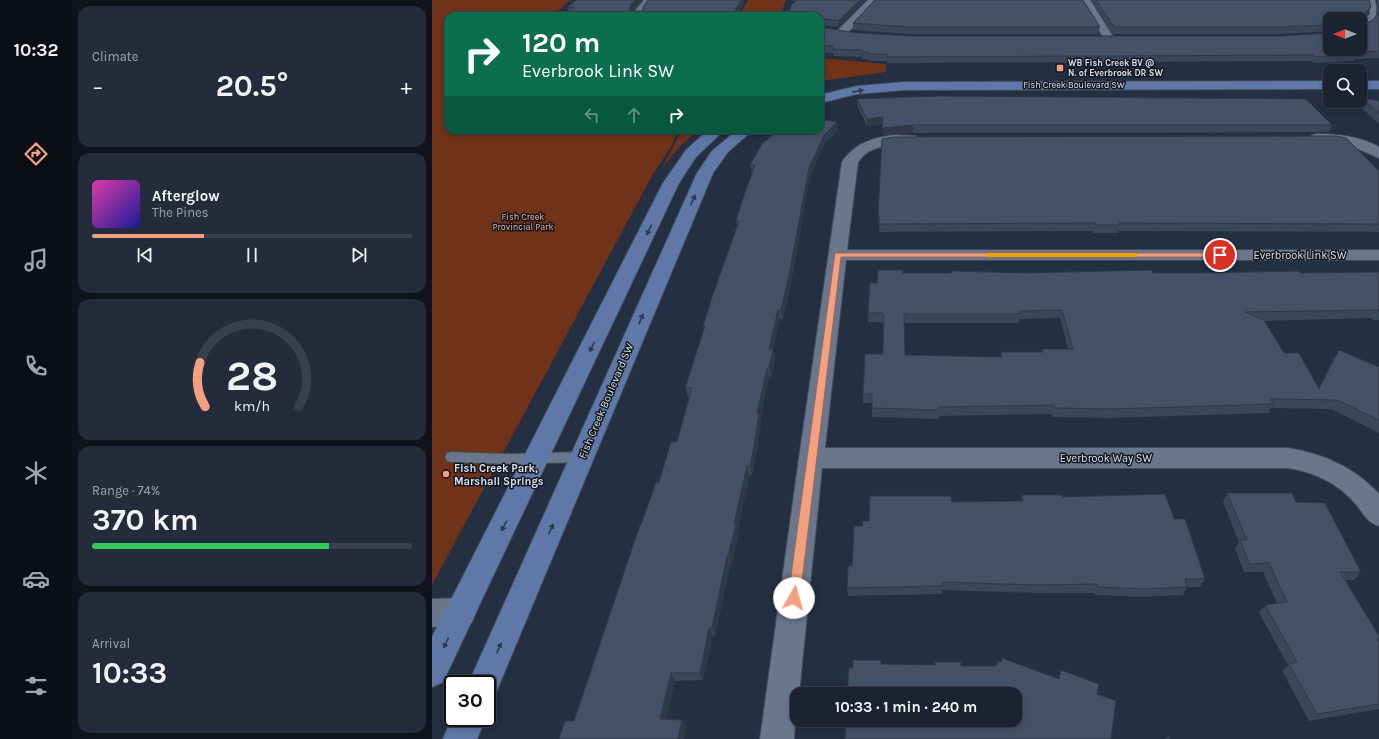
<!DOCTYPE html>
<html lang="en">
<head>
<meta charset="utf-8">
<style>
	body { margin:0; font-family:Karla,sans-serif; background:#242b3a; color:#f1f3f6; height:100vh; display:flex; flex-direction:column; font-size:15px; white-space:nowrap }
	* { box-sizing:border-box; margin:0 }
	p { font-size:13px; color:#a0a4ac }
	.icon { flex:none; width:22px; height:22px; fill:none; stroke:currentColor; stroke-width:2; stroke-linecap:round; stroke-linejoin:round }
	.map { position:relative; flex:1; overflow:hidden }
	.sheet { display:flex; flex-direction:column; gap:6px; padding:6px; background:#0f131c; width:360px }
	.sheet>* { flex:none }
	.banner { position:absolute; left:12px; top:12px; width:380px; height:122px; border-radius:12px; box-shadow:0 2px 6px #0003,0 0 0 1px #39404d; background:#0b6e4f; color:#fff; overflow:hidden }
	.needle { width:26px; rotate:270deg }
	.tools { position:absolute; left:891px; top:12px; display:grid; gap:8px }
	.tools a { display:grid; place-items:center; width:44px; height:44px; border-radius:8px; background:#1b2332; box-shadow:0 2px 6px #0003,0 0 0 1px #39404d; font-size:20px }
	.speed { position:absolute; left:12px; top:675px; display:flex; gap:8px; font-size:20px; font-weight:700; text-align:center }
	.speed>* { display:grid; place-content:center; width:52px; height:52px; border-radius:50%; background:#1b2332; box-shadow:0 2px 6px #0003,0 0 0 1px #39404d; line-height:1 }
	.speed .limit { border:2px solid #111; border-radius:6px; background:#fff; color:#111 }
	.pin { position:absolute; display:grid; place-items:center; width:34px; height:34px; color:#fff; margin:-17px; border:2px solid #fff; border-radius:50%; box-shadow:0 1px 4px #0007 }
	.me { position:absolute; width:44px; margin:-22px; rotate:7deg; stroke-linejoin:round; filter:drop-shadow(0 0 3px #0008) }
	.turn { display:flex; align-items:center; gap:14px; height:84px; padding:0 12px; font-size:18px }
	.turn .icon { width:52px; height:52px; stroke-width:2.5 }
	.turn b { display:block; font-size:28px; line-height:34px }
	.lanes { display:flex; align-items:center; height:38px; padding:0 12px; background:#0003; justify-content:center; gap:20px; direction:ltr }
	.lanes .off { opacity:.35 }
	.big { font-size:30px; font-weight:700; line-height:1.1 }
	.sheet .tile { flex:1; display:flex; flex-direction:column; justify-content:center; gap:6px; min-width:0; padding:0 14px; border-radius:12px; background:#242b3a }
	.sheet .dial { align-items:center; gap:0 }
	.dial svg { height:104px; overflow:visible; fill:none; stroke:#39404d; stroke-width:7; stroke-linecap:round; text-anchor:middle }
	.dial text { fill:#f1f3f6; stroke:none }
	.song { display:flex; align-items:center; gap:12px }
	.cover { width:48px; height:48px; border-radius:6px; background:linear-gradient(135deg,hsl(320 70% 55%),hsl(240 70% 35%)) }
	.played { height:4px; border-radius:2px; background:linear-gradient(90deg,#f3a081 35%,#39404d 35%) }
	.keys { display:flex; justify-content:space-around; direction:ltr }
	.heat { display:flex; justify-content:space-between; align-items:center; font-size:22px; direction:ltr }
	.charge { height:6px; border-radius:3px; background:linear-gradient(90deg,#34c759 74%,#39404d 0) }
	.trip { position:absolute; left:358px; top:687px; width:232px; height:40px; border-radius:12px; background:#1b2332; box-shadow:0 2px 6px #0003,0 0 0 1px #39404d; font-weight:700; line-height:40px; text-align:center }
	main { display:flex; flex:1; min-height:0 }
	.tab-bar { display:flex; flex-direction:column; width:72px; justify-content:space-around; align-items:center; background:#0b0e14; color:#a0a4ac }
	.tab-bar .icon { width:28px; height:28px }
	.tab-bar .selected { color:#f3a081 }
	.tab-bar b { font-size:18px; color:#f1f3f6 }
	.map>svg:first-child { display:block }
	.green { fill:#703219 }
	.lines { fill:none; stroke-linecap:round; stroke-linejoin:round }
	.lane-casing { stroke:#424c5b; stroke-width:2 }
	.street-casing { stroke:#424c5b; stroke-width:2 }
	.secondary-casing { stroke:#424c5b; stroke-width:2 }
	.lane { fill:#69768c; fill-rule:evenodd }
	.street { fill:#69768c; fill-rule:evenodd }
	.secondary { fill:#5f78a8; fill-rule:evenodd }
	.wall { fill:#3b4658; fill-rule:evenodd }
	.shaded-wall { fill:#303947 }
	.building { fill:#455166; stroke:#303947; fill-rule:evenodd }
	.oneway { fill:#2d3950 }
	.route { fill:#f3a081; stroke:#9e6854 }
	.slow { fill:#f59e0b }
	.poi-dot { fill:#f3a081; stroke:#121720; stroke-width:1.5 }
	.labels { text-anchor:middle; dominant-baseline:central; stroke-width:3; stroke-linejoin:round; paint-order:stroke }
	.far-poi-label { font-size:9px; font-weight:bold; fill:#d9e1ed; stroke:#121720; text-anchor:start }
	.far-street-label { font-size:9px; fill:#d9e1ed; stroke:#121720 }
	.far-park-label { font-size:9px; fill:#f9b095; stroke:#121720 }
	.street-label { font-size:11px; fill:#d9e1ed; stroke:#121720 }
	.poi-label { font-size:11px; font-weight:bold; fill:#d9e1ed; stroke:#121720; text-anchor:start }
</style>
</head>
<body>
<main>
<nav class="tab-bar">
<b>10:32</b>
<svg class="icon selected" aria-label="directions" viewBox="0 0 24 24"><path d="M12 3l9 9-9 9-9-9zM9 14v-3h6M13 9l2 2-2 2"/></svg>
<svg class="icon" aria-label="music" viewBox="0 0 24 24"><path d="M9 18V5l10-2v13"/><circle cx="6" cy="18" r="3"/><circle cx="16" cy="16" r="3"/></svg>
<svg class="icon" aria-label="phone" viewBox="0 0 24 24"><path d="M5 4h4l2 5-3 2q2 4 5 5l2-3 5 2v4C11 20 4 13 5 4z"/></svg>
<svg class="icon" aria-label="climate" viewBox="0 0 24 24"><path d="M12 3v18M4 7l16 10M4 17L20 7"/></svg>
<svg class="icon" aria-label="car" viewBox="0 0 24 24"><path d="M5 17H2v-5l4-1 3-4h7l3 4 3 1v5h-3M9 17h6M6 11h13"/><circle cx="7" cy="17" r="2"/><circle cx="17" cy="17" r="2"/></svg>
<svg class="icon" aria-label="filters" viewBox="0 0 24 24"><path d="M4 7h16M4 17h16"/><circle cx="9" cy="7" r="2"/><circle cx="15" cy="17" r="2"/></svg>
</nav>
<section class="sheet">
<div class="tile"><p>Climate</p>
<div class="heat"><a>−</a><b class="big">20.5°</b><a>+</a></div>
</div>
<div class="tile">
<div class="song"><i class="cover"></i><div><b>Afterglow</b><p>The Pines</p></div></div>
<div class="played"></div>
<div class="keys"><svg class="icon" aria-label="previous" viewBox="0 0 24 24"><path d="M18 5L8 12l10 7zM5 5v14"/></svg><svg class="icon" aria-label="pause" viewBox="0 0 24 24"><path d="M8 5v14M16 5v14"/></svg><svg class="icon" aria-label="next" viewBox="0 0 24 24"><path d="M6 5l10 7-10 7zM19 5v14"/></svg></div>
</div>
<div class="tile dial"><svg viewBox="0 0 100 80">
<path d="M14 69A42 42 0 1 1 86 69"/>
<path d="M14 69A42 42 0 0 1 10 35" stroke="#f3a081"/>
<text x="50" y="56" font-size="32" font-weight="700">28</text>
<text x="50" y="72" font-size="11">km/h</text>
</svg></div>
<div class="tile"><p>Range · 74%</p><b class="big">370 km</b><div class="charge"></div></div>
<div class="tile"><p>Arrival</p><b class="big">10:33</b></div>
</section>
<div class="map">
<svg width="947" height="739" viewBox="0 0 947 739">
	<rect width="100%" height="100%" fill="#242f42"/>
	<g class="green">
		<path d="M0 0H138L120 16H16V130H249L245 131 240 145 221 174 0 585Z"/>
		<path d="M316 0H354L348 16H307Z"/>
		<path d="M388 58 454 64V72L388 81Z"/>
		<path d="M250 130H267L250 144 230 168Z"/>
	</g>
	<g class="lines">
		<defs>
			<path id="lane" d="M20 452 73 454 150 452 155 453 157 457 155 461 150 462 73 464 20 462 15 461 13 457 15 453Z"/>
			<g id="street">
				<path d="M212 0H222L211 13V16H201V13Z"/>
				<path d="M436 0H478L473 3 443 5 413 35H405L404 33 405 31Z"/>
				<path d="M648 0H658L682 38 681 40H673Z"/>
				<path d="M933 0H943C947 14 943 26 928 30V23L938 14 937 6Z"/>
				<path d="M885 134C906 134 928 136 947 147V158L917 145 880 141 878 138 880 135Z"/>
				<path d="M462 135 484 136 486 139 484 142C462 148 441 141 426 162L415 250H947V260H414L393 448H856C892 454 922 467 947 494V526C933 522 931 511 921 501 904 482 881 472 856 468H390L367 694H365L362 739H328L367 458 410 162C423 143 440 138 462 135Z"/>
				<path d="M29 598 40 602 44 612 40 622 29 626 0 627V599Z"/>
			</g>
			<g id="secondary">
				<path d="M898 81V89L473 90 425 94 388 103V95L425 86 473 82Z"/>
				<rect x="928" y="81" width="19" height="8"/>
				<path d="M276 130H292L264 157 247 183 11 682 0 687V637L231 183 254 150Z"/>
				<path d="M305 130H321L296 152 281 173 63 695 55 699V684H36L41 673 265 173 280 151Z"/>
				<path d="M21 715V718H54L45 739H11Z"/>
			</g>
		</defs>
		<use href="#lane" class="lane-casing"/>
		<use href="#street" class="street-casing"/>
		<use href="#secondary" class="secondary-casing"/>
		<use href="#lane" class="lane"/>
		<use href="#street" class="street"/>
		<use href="#secondary" class="secondary"/>
	</g>
	<g class="wall">
		<path d="M144 0H210L201 11H211L312 3 305 16H132L136 12 135 8Z"/>
		<path d="M358 0H434L406 27 388 25V16L365 1Z"/>
		<path d="M659 0H937L936 13 930 19V25L941 20 945 16 946 10 945 0H947V58L923 59 922 61 882 63 879 61 455 63V61H436V59H430V57L402 56 401 53H388V27L425 33 477 36 928 49 898 19V31L848 34H681Z"/>
		<path d="M421 23 668 27 666 34H477L421 30Z"/>
		<path d="M928 97 947 101V124L925 104 926 101H928Z"/>
		<path d="M425 99 900 125 897 132 481 133 451 135V124L435 126 426 107Z"/>
		<path d="M405 122 406 130 393 143 378 176 358 289 351 319H348L341 349 343 358 339 377H337L328 418 329 422 325 450 320 475H318L306 529 307 533 299 565H298L283 636H281L271 680 243 681 234 719 255 727 142 721 209 525 227 482 245 442 257 397H256L253 388 272 329 271 326 305 225 304 221 320 173 318 165Z"/>
		<path d="M947 171V232L686 231V233H662L661 231 447 232V223H446V215Z"/>
		<path d="M947 272V320H941L939 318 833 321 852 353 887 388 901 359 907 350 947 367V433L899 409 839 408 836 413 676 418 621 417 620 414 507 416V419L440 417V403H431V394L451 354 452 324 451 322H436V313L445 283 471 273H868ZM628 318 636 349H611L610 352H569V357L473 355 472 323H587V319Z"/>
		<path d="M795 493 864 502 929 572 922 580H913L947 636V639L946 640 947 642V709L877 721 850 671 856 665 827 613 833 605 845 603 831 572H812L803 548 807 542 791 502Z"/>
		<path d="M590 495 631 497 742 519 773 579 768 587H755L751 595 709 597 663 595 662 593H604L510 590V594L416 596 415 588 420 566 431 526 437 521 520 502 589 501Z"/>
	</g>
	<g class="shaded-wall">
		<path d="M203 0H210L200 12 198 11V6Z"/>
		<path d="M309 0H312V3L305 16H300Z"/>
		<path d="M428 0H434L406 27V21Z"/>
		<path d="M939 7 936 13 928 21 930 16Z"/>
		<path d="M451 117V124L435 126V119Z"/>
		<path d="M405 122 406 130 393 143 378 176 358 289 351 319 349 310 377 168 392 135Z"/>
		<path d="M481 125V133L451 135 450 128Z"/>
		<path d="M346 310 348 319 339 358 337 349Z"/>
		<path d="M341 349 343 358 339 377 337 368Z"/>
		<path d="M335 368 337 377 328 418 329 422 325 450 320 475 318 466 325 413Z"/>
		<path d="M315 466 318 475 306 529 307 533 299 565 296 556 302 524Z"/>
		<path d="M295 556 298 565 283 636 280 628Z"/>
		<path d="M277 628 281 636 271 680 268 673Z"/>
		<path d="M239 673 243 681 233 726 228 719Z"/>
		<path d="M250 720 255 727 252 739H246Z"/>
	</g>
	<g class="building">
		<path d="M144 0H203L198 6V11H211V7L216 0H309L300 16H132L142 7 135 8Z"/>
		<path d="M365 0H428L406 21 388 18V16H356L360 4Z"/>
		<path d="M443 0H651L668 27H477L421 23Z"/>
		<path d="M664 0H937L939 7 930 16V25L941 20 947 13V12V51L922 52 925 54 884 57 881 55 455 57V54H436V52H429L430 50 401 49 402 46H388V27L425 33 477 36H850L898 33V49H928V19H898V25L850 27H682Z"/>
		<path d="M506 96 874 99 900 125H481L450 128 451 117 435 119 425 99Z"/>
		<path d="M928 97 947 101V113Z"/>
		<path d="M388 119 405 122 392 135 377 168 356 280 349 310H346L337 349H341L337 368H335L325 413H327L323 441 318 466H315L302 524H304L296 556H295L280 628H277L268 673H239L228 719 250 720 246 739H127L133 721H142L208 525H209L224 482H227L239 442H245L260 388H253L273 326H271L280 297 307 221H304L310 201 323 165H318L330 144 347 130H388Z"/>
		<path d="M904 136 914 138 947 171V224L687 223 688 225H664L663 223 447 224 448 215H446L450 139 462 137Z"/>
		<path d="M446 270H471V273H519V271L594 273 719 270 721 273H768L866 271 868 273 947 272V311H946L945 310 813 312 832 320 852 353H867L887 389 907 350 947 367V420L905 400 839 399 841 404 679 409 623 408 622 405 507 407V410L440 408V394H431L433 354H451L452 316 451 313H436L438 283H445ZM630 310 641 349H611V352H569L570 357 473 355 472 314H588V311Z"/>
		<path d="M795 493H860L864 502 893 503 929 572H908L947 636V638L945 639 947 642V704L885 714 857 664 865 662 833 605 855 602 837 563 818 564 808 540H815Z"/>
		<path d="M733 494 742 519H753L773 579H753L755 587 713 589 666 587 665 584 606 585 510 582 511 586 415 588 416 566H420L422 526H431L430 521H437L438 496H519L520 502 591 501 590 495H630L631 497Z"/>
		<path d="M570 658 627 679 629 670 667 684 665 694 684 701 679 739H413L414 720H583V694H415L417 668H421V660H449V664L503 665V662H529V666H564L566 661 569 662Z"/>
		<path d="M736 736 738 739H732Z"/>
	</g>
	<defs><path id="oneway-solid" d="M-6-.8H1V-3.2L6.5 0L1 3.2V.8H-6Z"/></defs>
	<g class="oneway">
		<use href="#oneway-solid" transform="translate(426 91) rotate(-9)"/>
		<use href="#oneway-solid" transform="translate(261 200) rotate(-66)"/>
		<use href="#oneway-solid" transform="translate(217 230) rotate(116)"/>
		<use href="#oneway-solid" transform="translate(209 319) rotate(-67)"/>
		<use href="#oneway-solid" transform="translate(160 347) rotate(116)"/>
		<use href="#oneway-solid" transform="translate(72 526) rotate(116)"/>
		<use href="#oneway-solid" transform="translate(119 529) rotate(-67)"/>
		<use href="#oneway-solid" transform="translate(14 643) rotate(116)"/>
		<use href="#oneway-solid" transform="translate(67 648) rotate(-67)"/>
	</g>
	<path class="route" d="M403 253H788L792 255 788 257H409L368 598 366 602 362 604 358 602 356 598Z"/>
	<path class="slow" d="M554 253H703L706 255 703 257H557L553 255Z"/>
	<g class="poi-dot">
		<rect x="624" y="64" width="8" height="8" rx="2"/>
		<circle cx="14" cy="474" r="4"/>
	</g>
	<g class="labels">
		<g class="far-poi-label">
			<text x="636" y="63">WB Fish Creek BV @<tspan x="636" dy="10">N. of Everbrook DR SW</tspan></text>
		</g>
		<g class="far-street-label">
			<text x="642" y="85">Fish Creek Boulevard SW</text>
		</g>
		<g class="far-park-label">
			<text x="91" y="217">Fish Creek<tspan x="91" dy="10">Provincial Park</tspan></text>
		</g>
		<g class="street-label">
			<text x="868" y="255">Everbrook Link SW</text>
			<text transform="translate(174 401) rotate(-67)">Fish Creek Boulevard SW</text>
			<text x="674" y="458">Everbrook Way SW</text>
		</g>
		<g class="poi-label">
			<text x="22" y="468">Fish Creek Park,<tspan x="22" dy="13">Marshall Springs</tspan></text>
		</g>
	</g>
</svg>
<div class="tools">
<a><svg class="needle" viewBox="-14 -14 28 28"><path d="M0-13l5 13h-10z" fill="#e53935"/><path d="M0 13l5-13h-10z" fill="#a0a4ac"/></svg></a>
<a><svg class="icon" aria-label="search" viewBox="0 0 24 24"><circle cx="10" cy="10" r="6"/><path d="M15 15l6 6"/></svg></a>
</div>
<div class="speed"><div class="limit">30</div></div>
<div class="pin" style="left:788px;top:255px;background:#d93025"><svg class="icon" aria-label="arrive" viewBox="0 0 24 24"><path d="M6 21V4h12l-3 4 3 4H6"/></svg></div>
<svg class="me" style="left:362px;top:598px" viewBox="-20 -20 40 40"><circle r="19" fill="#fff"/><path d="M0-13L10 11 0 6-10 11z" fill="#f3a081"/></svg>
<div class="trip">10:33 · 1 min · 240 m</div>
<div class="banner">
<div class="turn"><svg class="icon" aria-label="right" viewBox="0 0 24 24"><path d="M7 20v-9h11M14 6l5 5-5 5"/></svg><div><b>120 m</b>Everbrook Link SW</div></div>
<div class="lanes"><svg class="icon off" aria-label="left" viewBox="0 0 24 24"><path d="M17 20v-9H6M10 6l-5 5 5 5"/></svg><svg class="icon off" aria-label="ahead" viewBox="0 0 24 24"><path d="M12 20V5M6 11l6-6 6 6"/></svg><svg class="icon" aria-label="right" viewBox="0 0 24 24"><path d="M7 20v-9h11M14 6l5 5-5 5"/></svg></div>
</div>
</div>
</main>
</body>
</html>
